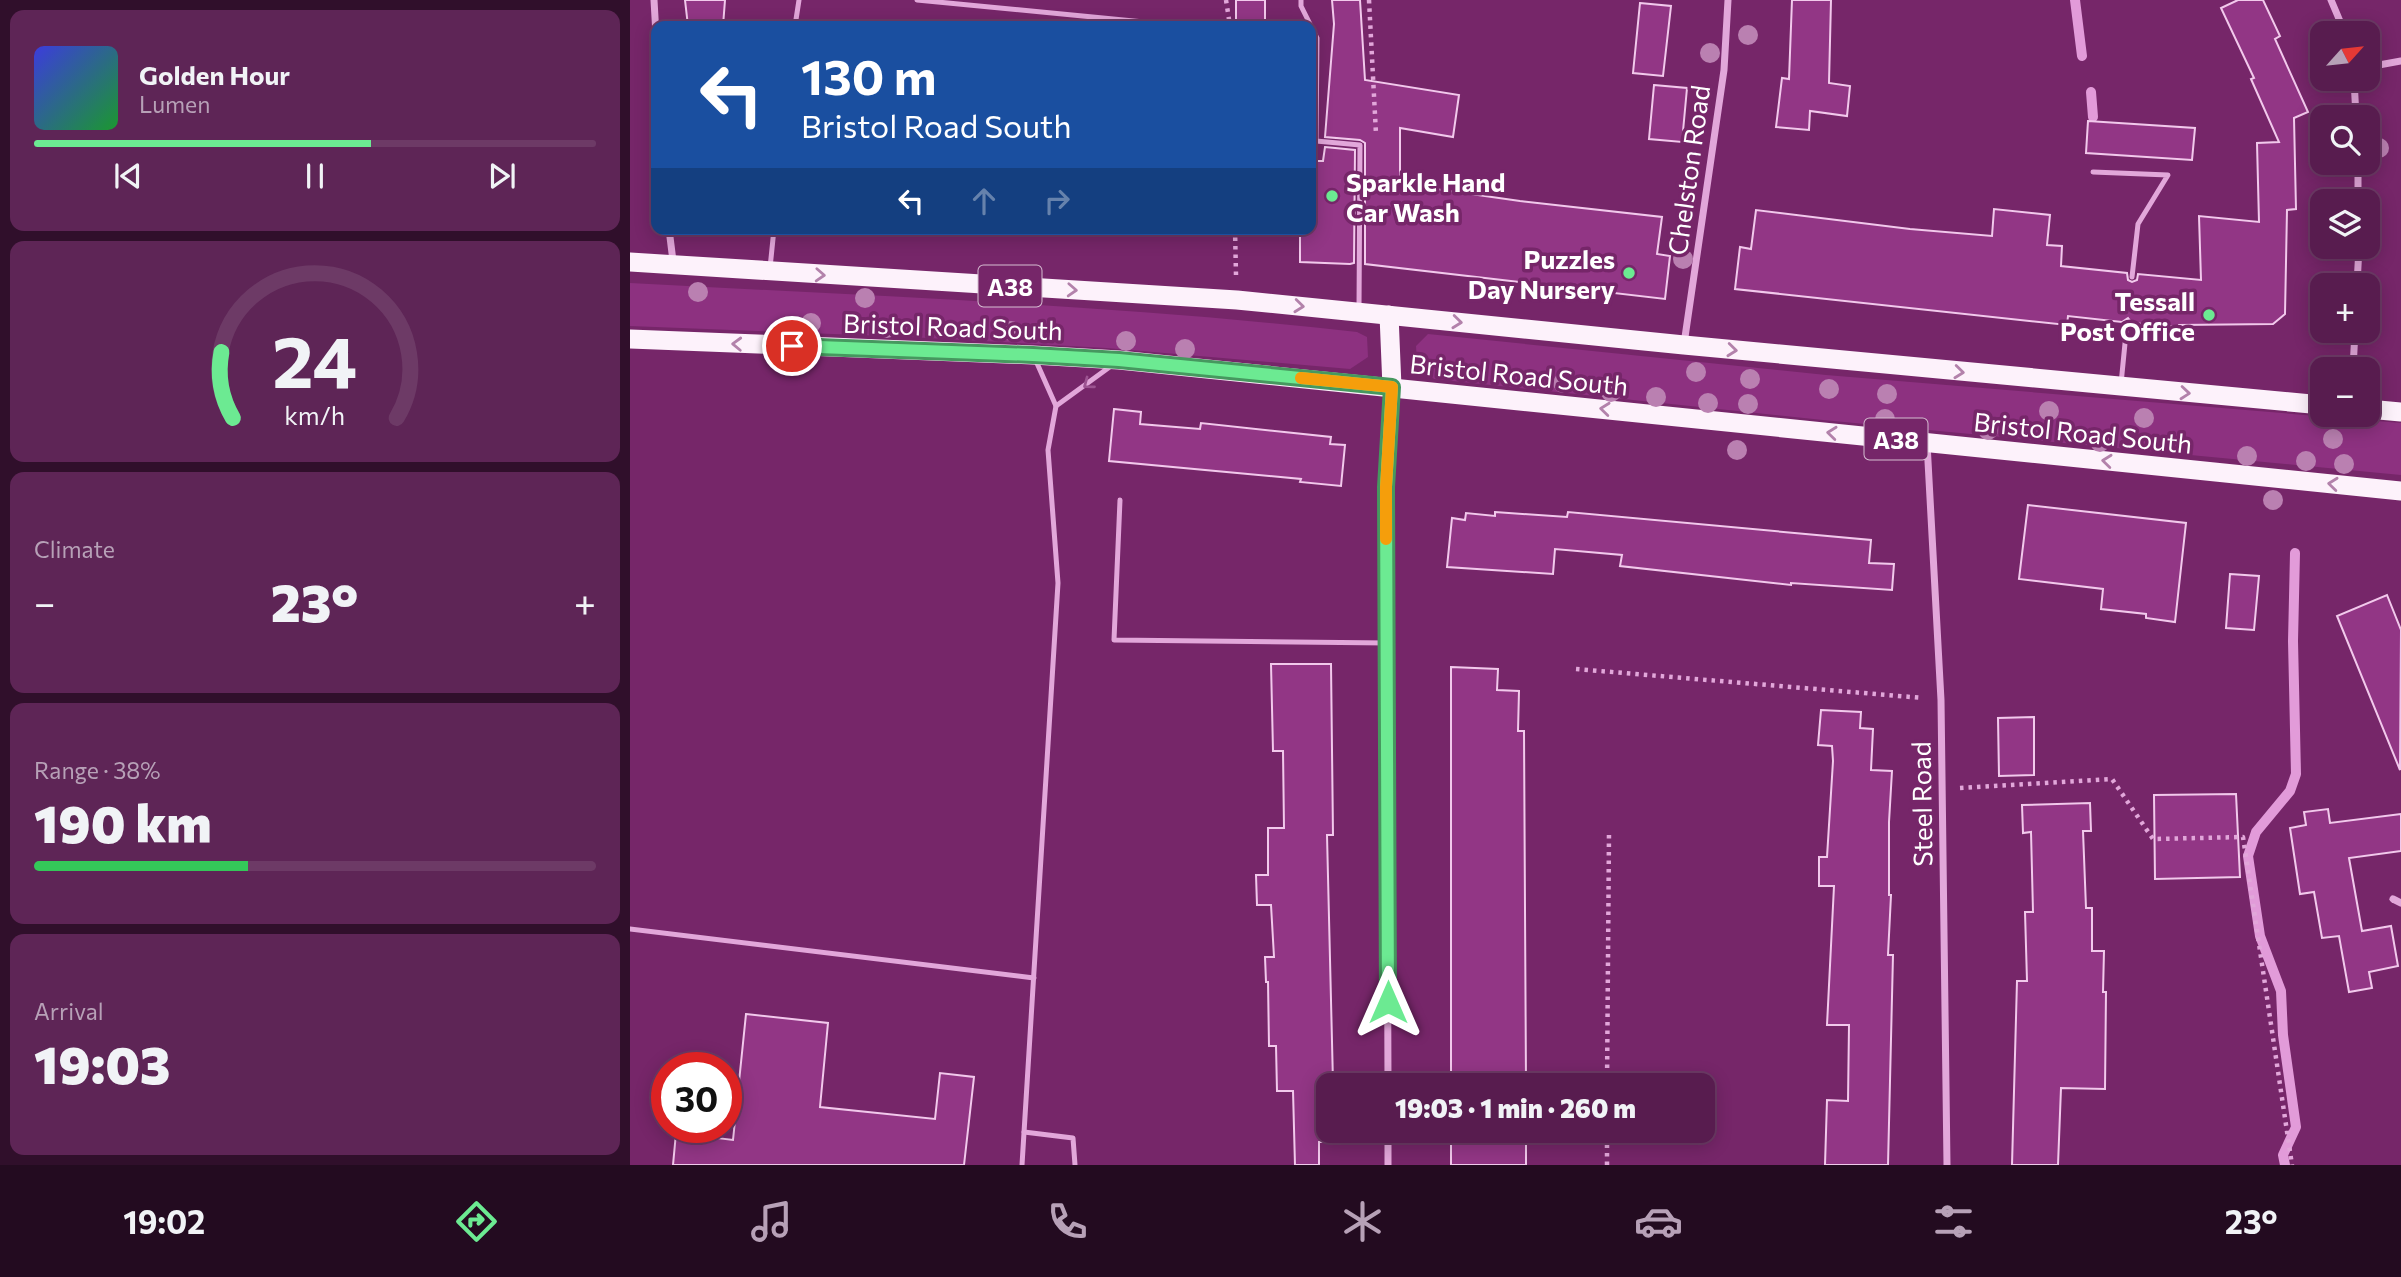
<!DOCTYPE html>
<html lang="en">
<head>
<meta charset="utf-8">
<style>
	body { margin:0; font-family:Commissioner,sans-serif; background:#5e2556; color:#f1f3f6; height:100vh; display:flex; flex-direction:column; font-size:26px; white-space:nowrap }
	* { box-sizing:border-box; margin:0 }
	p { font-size:23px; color:#b7a1b7 }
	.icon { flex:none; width:38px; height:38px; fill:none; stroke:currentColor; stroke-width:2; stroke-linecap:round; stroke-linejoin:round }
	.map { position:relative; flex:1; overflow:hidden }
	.side { display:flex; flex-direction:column; gap:10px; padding:10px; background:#300f2b; width:630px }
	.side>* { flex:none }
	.guide { position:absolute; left:21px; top:21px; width:665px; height:214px; border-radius:14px; box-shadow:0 4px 18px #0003,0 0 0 2px #6d3a66; background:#1a4fa0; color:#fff; overflow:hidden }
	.needle { width:46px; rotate:63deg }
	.buttons { position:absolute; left:1680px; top:21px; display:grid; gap:14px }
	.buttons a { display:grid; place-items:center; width:70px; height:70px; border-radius:14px; background:#581c4f; box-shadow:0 4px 18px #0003,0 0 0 2px #6d3a66; font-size:35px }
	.speed { position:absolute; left:21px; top:1052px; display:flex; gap:14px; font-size:35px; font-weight:700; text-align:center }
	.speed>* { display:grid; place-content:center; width:91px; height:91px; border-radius:50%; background:#581c4f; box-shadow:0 4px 18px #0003,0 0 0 2px #6d3a66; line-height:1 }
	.speed .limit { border:10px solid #d22; background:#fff; color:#111 }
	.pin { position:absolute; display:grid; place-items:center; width:60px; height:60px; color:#fff; margin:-30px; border:4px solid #fff; border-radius:50%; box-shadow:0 2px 7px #0007 }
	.me { position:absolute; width:77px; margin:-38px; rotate:0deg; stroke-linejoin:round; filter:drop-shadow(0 0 5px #0008) }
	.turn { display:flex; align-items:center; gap:24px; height:147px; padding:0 35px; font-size:32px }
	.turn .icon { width:91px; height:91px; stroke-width:2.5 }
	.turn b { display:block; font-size:49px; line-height:60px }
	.lanes { display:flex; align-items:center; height:66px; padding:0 35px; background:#0003; justify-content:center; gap:35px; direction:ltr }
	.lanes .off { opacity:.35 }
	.big { font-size:52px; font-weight:800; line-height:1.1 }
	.side .card { flex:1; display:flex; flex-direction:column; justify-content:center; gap:10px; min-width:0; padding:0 24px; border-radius:14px; background:#5e2556 }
	.side .dial { align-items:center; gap:0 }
	.dial svg { height:182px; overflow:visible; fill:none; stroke:#6d3a66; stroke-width:7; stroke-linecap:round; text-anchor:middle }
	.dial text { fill:#f1f3f6; stroke:none }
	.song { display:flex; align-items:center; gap:21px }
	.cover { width:84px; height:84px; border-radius:10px; background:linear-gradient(135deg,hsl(240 70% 55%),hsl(130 70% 35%)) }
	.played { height:7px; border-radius:4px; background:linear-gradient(90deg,#6cea92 60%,#6d3a66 60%) }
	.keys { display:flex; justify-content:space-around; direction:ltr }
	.heat { display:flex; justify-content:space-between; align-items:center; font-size:38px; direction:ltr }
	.charge { height:10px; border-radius:5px; background:linear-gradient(90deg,#34c759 38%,#6d3a66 0) }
	.trip { position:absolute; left:686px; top:1073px; width:399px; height:70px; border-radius:14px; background:#581c4f; box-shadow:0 4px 18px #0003,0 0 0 2px #6d3a66; font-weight:800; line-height:70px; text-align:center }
	.dock { display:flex; height:112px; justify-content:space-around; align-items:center; background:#230b20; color:#b7a1b7 }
	.dock .icon { width:49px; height:49px }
	.dock .selected { color:#6cea92 }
	.dock b { font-size:32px; color:#f1f3f6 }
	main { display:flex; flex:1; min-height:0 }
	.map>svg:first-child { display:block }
	.green { fill:#8d3180 }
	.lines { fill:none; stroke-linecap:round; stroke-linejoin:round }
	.stream { stroke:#e29bd9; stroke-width:10 }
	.building { fill:#923685; stroke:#f2c9ec; stroke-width:2 }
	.path { stroke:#e2a7da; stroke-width:4.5; stroke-dasharray:3.5 5; stroke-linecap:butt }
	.service { stroke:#e2a7da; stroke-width:5 }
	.minor { stroke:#e2a7da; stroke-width:7 }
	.trunk { stroke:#fdf2fb; stroke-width:19 }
	.tree { fill:#ba80b1 }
	.oneway { stroke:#b382ab }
	.oneway2 { stroke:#9c5391 }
	.route-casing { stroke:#46985f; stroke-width:18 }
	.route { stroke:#6cea92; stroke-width:12 }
	.slow { stroke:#f59e0b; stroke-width:12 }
	.poi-dot { fill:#6cea92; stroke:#762669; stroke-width:2.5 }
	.labels { text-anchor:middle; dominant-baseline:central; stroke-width:7; stroke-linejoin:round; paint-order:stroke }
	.shield { fill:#762669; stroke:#d6bed2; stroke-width:2 }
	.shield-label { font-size:24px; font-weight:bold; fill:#fff }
	.street-label { font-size:26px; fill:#fff; stroke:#762669 }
	.poi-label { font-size:26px; font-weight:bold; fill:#fff; stroke:#762669; text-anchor:end }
</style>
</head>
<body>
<main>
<section class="side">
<div class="card">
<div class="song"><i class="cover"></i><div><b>Golden Hour</b><p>Lumen</p></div></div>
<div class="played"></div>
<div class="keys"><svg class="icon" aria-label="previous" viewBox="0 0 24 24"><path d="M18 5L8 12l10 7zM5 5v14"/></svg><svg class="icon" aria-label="pause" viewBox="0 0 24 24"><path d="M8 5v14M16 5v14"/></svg><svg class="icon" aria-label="next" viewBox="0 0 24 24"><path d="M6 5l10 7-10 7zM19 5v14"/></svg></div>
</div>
<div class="card dial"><svg viewBox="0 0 100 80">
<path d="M14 69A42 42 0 1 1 86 69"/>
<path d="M14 69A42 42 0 0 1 9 40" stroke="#6cea92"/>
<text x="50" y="56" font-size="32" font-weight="700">24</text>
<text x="50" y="72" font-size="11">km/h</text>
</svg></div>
<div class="card"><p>Climate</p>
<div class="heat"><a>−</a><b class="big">23°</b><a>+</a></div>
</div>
<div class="card"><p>Range · 38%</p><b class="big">190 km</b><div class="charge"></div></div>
<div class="card"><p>Arrival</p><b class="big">19:03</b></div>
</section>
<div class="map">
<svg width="1771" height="1165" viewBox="0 0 1771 1165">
	<rect width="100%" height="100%" fill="#762669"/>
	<g class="green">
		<path d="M0 283C242 296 486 305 727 332L737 337 738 357 720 369 476 348 280 337 0 326Z"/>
		<path d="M798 334 1196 375 1771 423V475L1193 420 804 379 787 363 786 346Z"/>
	</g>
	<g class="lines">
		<g class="stream">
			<path d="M1445 0 1452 56"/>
			<path d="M1461 92 1463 117"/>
			<path d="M1655 1165 1653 1155 1666 1127 1653 1035 1651 991 1630 936 1618 856 1626 832 1660 791 1666 774 1663 641 1665 553"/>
		</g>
	</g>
	<g class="building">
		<path d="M55 0H95L93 26H58Z"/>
		<rect x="606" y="0" width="29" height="26"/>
		<path d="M702 0H730L735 80 829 95 823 137 770 128V184L890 201 1032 217 1027 254 1040 256 1035 299 735 264V143L730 140 695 137 704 24Z"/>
		<path d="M1162 0H1201L1199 83 1220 86 1217 116 1180 111 1179 130 1146 127 1152 78 1159 79Z"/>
		<path d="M1608 0H1633L1650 36 1645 39 1678 112 1664 118 1666 209 1657 210 1655 314 1643 324 1549 325V327L1502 323 1498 318 1492 322 1438 316 1437 325 1105 289 1110 247 1121 249 1126 210 1280 229 1362 236 1364 209 1420 215 1417 245 1432 246 1431 266 1497 273 1498 280 1502 282 1507 280 1508 274 1571 280 1569 216 1629 222 1627 143 1649 142 1621 79 1624 78 1591 8Z"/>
		<path d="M1010 3 1041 6 1033 76 1003 73Z"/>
		<path d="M1024 85 1057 88 1052 142 1019 139Z"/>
		<path d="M1458 121 1565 128 1562 160 1456 153Z"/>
		<path d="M695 147 725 150 724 263 720 264 670 262V229H681V161H693Z"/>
		<path d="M484 409 511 412 510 424 570 429 571 423 701 437 700 444 715 445 711 486 670 482 671 479 479 461Z"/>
		<path d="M1398 505 1556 523 1545 622 1516 618V614L1471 609 1473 589 1389 579Z"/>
		<path d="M865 512 937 517 938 512 1241 540 1239 563 1264 564 1262 590 1161 583V585L990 566 992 555 925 549 923 574 817 567 822 518 835 520 836 513 865 516Z"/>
		<path d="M1600 574 1629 576 1624 630 1596 628Z"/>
		<path d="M1757 595 1771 630 1770 770 1707 616Z"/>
		<path d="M641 664H701L703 835H697L703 1083H698V1142H689V1165H665L663 1091H647L646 1046H639L638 982H636L635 957H644L641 905H627L626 875H638V828H654L653 751H643Z"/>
		<path d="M821 667 868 669 867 690 889 691 888 731H894L896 1085H821Z"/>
		<path d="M1191 710 1231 712 1230 728 1243 729 1241 770 1262 771 1259 822V895H1261L1258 955H1263L1258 1165H1195L1197 1100 1218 1101 1219 1025H1197L1204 886H1189V857H1197L1203 761 1202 746 1188 745Z"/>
		<path d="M1404 717V775L1369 776 1368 718Z"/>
		<path d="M1606 794 1610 877 1525 879 1524 795Z"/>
		<path d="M1460 803 1461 831H1453L1456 908H1462V951H1474L1473 992H1476L1475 1089 1431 1088 1428 1165H1382L1387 981H1397L1395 912H1403L1401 832 1393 833 1392 805Z"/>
		<path d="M1698 809 1700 823 1771 814V851L1719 858 1732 931 1761 926 1768 966 1739 972 1742 988 1719 992 1709 936 1692 938 1684 892 1670 894 1660 828 1676 825 1674 812Z"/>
		<path d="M116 1014 198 1023 190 1107 305 1119 310 1073 344 1077 334 1165H43L46 1133 103 1140Z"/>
		<rect x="821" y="1130" width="75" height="35"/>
	</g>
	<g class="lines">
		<g class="path">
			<path d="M596 0 600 26"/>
			<path d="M739 0 746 134"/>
			<path d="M605 229 606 275"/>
			<path d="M946 669 1293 698"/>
			<path d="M1330 788 1482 779 1523 839 1613 837 1662 1165"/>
			<path d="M977 1085 979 832"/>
			<path d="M977 1165V1130"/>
		</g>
		<g class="service">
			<path d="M287 0 555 26"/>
			<path d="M671 0V6L687 38 686 141 730 145 729 309"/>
			<path d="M165 26 169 0"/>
			<path d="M1463 172 1538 175 1508 224 1502 277"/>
			<path d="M140 268 144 229"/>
			<path d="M1491 384 1497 323"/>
			<path d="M426 406 481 366"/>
			<path d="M490 500 484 640 757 643"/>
			<path d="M0 929 404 978"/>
			<path d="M394 1132 443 1138 445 1165"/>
			<path d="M392 1165 428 583 418 450 426 406 406 361"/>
		</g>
		<g class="minor">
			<path d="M24 0 26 35"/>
			<path d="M1701 0 1715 33"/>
			<path d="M1738 67 1771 61"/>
			<path d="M1724 79 1726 117"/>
			<path d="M1728 163V201"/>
			<path d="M39 229 43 261"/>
			<path d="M1727 285 1729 247"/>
			<path d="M1054 344 1094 70 1098 0"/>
			<path d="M1723 369 1725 331"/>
			<path d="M1297 443 1311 700 1317 1165"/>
			<path d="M1763 899 1771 903"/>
			<path d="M758 1085 756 487 762 389"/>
			<path d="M758 1130V1165"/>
		</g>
		<g class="trunk">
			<path d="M0 262 607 300 1054 345 1692 405"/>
			<path d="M759 315 762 387"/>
			<path d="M0 339 403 355 489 360 1771 491"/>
			<path d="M1738 409 1771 412"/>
		</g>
	</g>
	<g class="tree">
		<circle cx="1118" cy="35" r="10"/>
		<circle cx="1080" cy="53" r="10"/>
		<circle cx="1749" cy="148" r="10"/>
		<circle cx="1053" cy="259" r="10"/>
		<circle cx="68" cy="292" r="10"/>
		<circle cx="235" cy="298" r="10"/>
		<circle cx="181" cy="323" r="10"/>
		<circle cx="257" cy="328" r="10"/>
		<circle cx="381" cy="331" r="10"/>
		<circle cx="496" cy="341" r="10"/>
		<circle cx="555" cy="349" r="10"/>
		<circle cx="1066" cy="372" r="10"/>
		<circle cx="1120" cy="379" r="10"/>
		<circle cx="933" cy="383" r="10"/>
		<circle cx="1199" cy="389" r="10"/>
		<circle cx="981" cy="392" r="10"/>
		<circle cx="1257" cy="394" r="10"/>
		<circle cx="1026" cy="397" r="10"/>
		<circle cx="1078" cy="403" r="10"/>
		<circle cx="1118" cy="404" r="10"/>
		<circle cx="1419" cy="411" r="10"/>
		<circle cx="1514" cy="418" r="10"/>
		<circle cx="1255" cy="419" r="10"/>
		<circle cx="1358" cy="430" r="10"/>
		<circle cx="1703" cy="439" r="10"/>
		<circle cx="1470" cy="442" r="10"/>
		<circle cx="1107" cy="450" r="10"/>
		<circle cx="1617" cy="456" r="10"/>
		<circle cx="1676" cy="461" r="10"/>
		<circle cx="1714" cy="464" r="10"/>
		<circle cx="1643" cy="500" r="10"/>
	</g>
	<defs><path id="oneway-chevron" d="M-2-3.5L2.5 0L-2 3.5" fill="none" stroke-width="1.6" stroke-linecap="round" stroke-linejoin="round" transform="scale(1.75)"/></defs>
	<g class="oneway">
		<use href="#oneway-chevron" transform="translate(190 275) rotate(3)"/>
		<use href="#oneway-chevron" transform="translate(442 290) rotate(3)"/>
		<use href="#oneway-chevron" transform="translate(669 306) rotate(6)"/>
		<use href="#oneway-chevron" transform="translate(827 322) rotate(6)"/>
		<use href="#oneway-chevron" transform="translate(107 344) rotate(-178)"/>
		<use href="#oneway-chevron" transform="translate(1102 350) rotate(6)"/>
		<use href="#oneway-chevron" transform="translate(1329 372) rotate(6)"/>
		<use href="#oneway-chevron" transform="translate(1555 393) rotate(5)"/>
		<use href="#oneway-chevron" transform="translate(975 409) rotate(-174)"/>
		<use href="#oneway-chevron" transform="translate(1202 433) rotate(-174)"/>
		<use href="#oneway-chevron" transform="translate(1477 461) rotate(-174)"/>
		<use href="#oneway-chevron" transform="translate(1703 484) rotate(-174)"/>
	</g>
	<use class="oneway2" href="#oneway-chevron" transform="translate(458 384) rotate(143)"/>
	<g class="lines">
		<defs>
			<path id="route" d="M162 346 403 355 489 360 762 387 756 487 758 1002"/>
		</defs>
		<use href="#route" class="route-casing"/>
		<use href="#route" class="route"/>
		<path class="slow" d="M671 378 762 387 756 487V539"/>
	</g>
	<g class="poi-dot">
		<circle cx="702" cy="196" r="7"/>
		<circle cx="999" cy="273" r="7"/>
		<circle cx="1579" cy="315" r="7"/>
	</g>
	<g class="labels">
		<g class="shield">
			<rect x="348.5" y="265.5" width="63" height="41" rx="5"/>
			<rect x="1234.5" y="418.5" width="63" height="41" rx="5"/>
		</g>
		<g class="shield-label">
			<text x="380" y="286">A38</text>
			<text x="1266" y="439">A38</text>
		</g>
		<g class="street-label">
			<text transform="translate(1058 170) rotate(-82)">Chelston Road</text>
			<text transform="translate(323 326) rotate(2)">Bristol Road South</text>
			<text transform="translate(889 374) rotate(6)">Bristol Road South</text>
			<text transform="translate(1453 432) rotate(6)">Bristol Road South</text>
			<text transform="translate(1291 804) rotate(-91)">Steel Road</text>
		</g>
		<g class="poi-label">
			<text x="716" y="181" text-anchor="start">Sparkle Hand<tspan x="716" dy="30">Car Wash</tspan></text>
			<text x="985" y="258">Puzzles<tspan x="985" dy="30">Day Nursery</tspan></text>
			<text x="1565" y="300">Tessall<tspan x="1565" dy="30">Post Office</tspan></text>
		</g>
	</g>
</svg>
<div class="buttons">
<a><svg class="needle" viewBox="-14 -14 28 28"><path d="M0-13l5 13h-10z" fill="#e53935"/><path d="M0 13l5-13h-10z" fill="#b7a1b7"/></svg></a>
<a><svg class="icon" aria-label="search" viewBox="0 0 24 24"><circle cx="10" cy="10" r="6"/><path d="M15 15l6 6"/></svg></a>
<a><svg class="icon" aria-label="layers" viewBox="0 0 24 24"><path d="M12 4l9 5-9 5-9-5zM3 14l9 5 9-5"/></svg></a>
<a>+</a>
<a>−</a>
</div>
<div class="speed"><div class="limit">30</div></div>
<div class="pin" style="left:162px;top:346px;background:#d93025"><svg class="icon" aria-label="arrive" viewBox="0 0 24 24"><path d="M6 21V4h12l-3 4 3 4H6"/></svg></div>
<svg class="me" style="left:758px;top:1002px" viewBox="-20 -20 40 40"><path d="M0-17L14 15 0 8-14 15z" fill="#6cea92" stroke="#fff" stroke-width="4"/></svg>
<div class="trip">19:03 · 1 min · 260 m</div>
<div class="guide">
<div class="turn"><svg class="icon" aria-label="left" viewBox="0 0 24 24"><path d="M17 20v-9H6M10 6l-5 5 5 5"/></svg><div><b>130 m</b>Bristol Road South</div></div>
<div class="lanes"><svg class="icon" aria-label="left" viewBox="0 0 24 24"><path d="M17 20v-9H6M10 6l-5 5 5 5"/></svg><svg class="icon off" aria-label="ahead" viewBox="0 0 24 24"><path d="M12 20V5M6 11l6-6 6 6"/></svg><svg class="icon off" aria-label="right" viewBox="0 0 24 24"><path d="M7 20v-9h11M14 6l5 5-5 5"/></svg></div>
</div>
</div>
</main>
<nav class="dock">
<b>19:02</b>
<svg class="icon selected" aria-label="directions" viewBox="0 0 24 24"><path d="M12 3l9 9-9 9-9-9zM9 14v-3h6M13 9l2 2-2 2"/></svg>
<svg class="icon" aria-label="music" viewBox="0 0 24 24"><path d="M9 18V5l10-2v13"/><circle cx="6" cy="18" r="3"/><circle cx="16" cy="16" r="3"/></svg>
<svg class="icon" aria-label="phone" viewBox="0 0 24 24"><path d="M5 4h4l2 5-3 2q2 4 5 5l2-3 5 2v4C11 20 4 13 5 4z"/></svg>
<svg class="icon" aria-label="climate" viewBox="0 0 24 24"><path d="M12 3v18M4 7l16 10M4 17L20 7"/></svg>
<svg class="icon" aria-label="car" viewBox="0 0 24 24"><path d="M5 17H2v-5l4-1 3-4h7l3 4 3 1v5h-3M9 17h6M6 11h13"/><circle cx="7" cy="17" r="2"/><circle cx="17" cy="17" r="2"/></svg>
<svg class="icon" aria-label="filters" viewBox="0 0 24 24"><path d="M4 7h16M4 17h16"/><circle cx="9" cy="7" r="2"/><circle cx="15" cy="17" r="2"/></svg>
<b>23°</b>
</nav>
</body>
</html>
